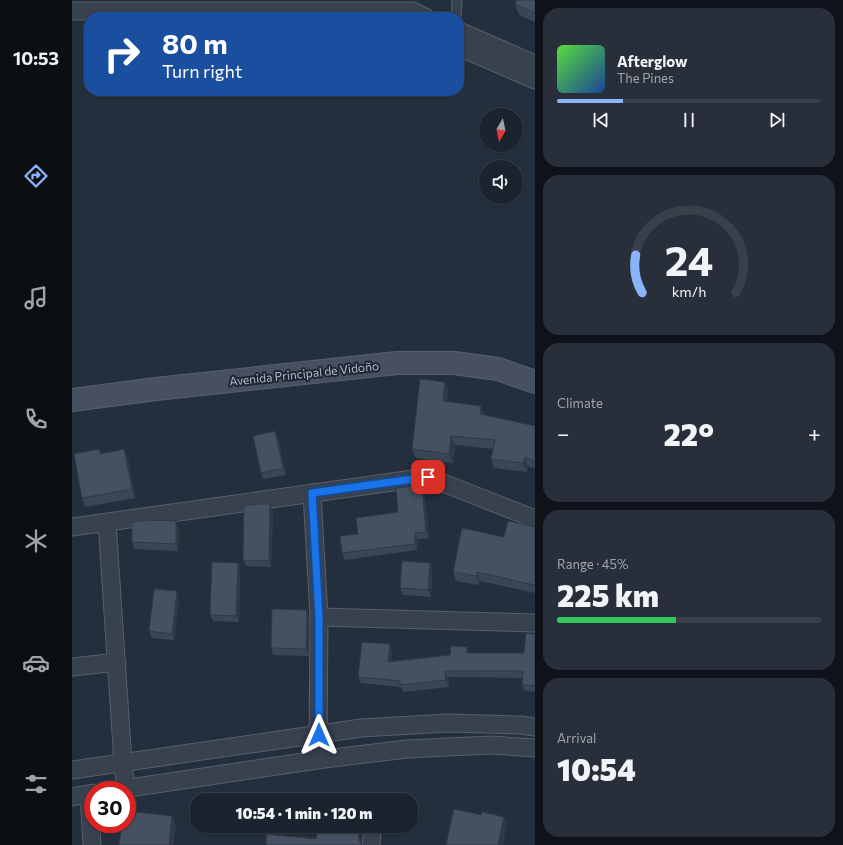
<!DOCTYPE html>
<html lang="en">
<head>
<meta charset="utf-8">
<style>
	body { margin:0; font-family:Commissioner,sans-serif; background:#282f3a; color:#f1f3f6; height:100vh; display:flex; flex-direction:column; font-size:15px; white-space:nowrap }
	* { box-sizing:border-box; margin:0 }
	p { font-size:13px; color:#a0a4aa }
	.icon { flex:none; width:22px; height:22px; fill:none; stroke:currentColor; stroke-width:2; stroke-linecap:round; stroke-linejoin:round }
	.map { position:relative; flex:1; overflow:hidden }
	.drawer { display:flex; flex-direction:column; gap:8px; padding:8px; background:#0f1319; width:308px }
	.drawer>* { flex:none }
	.hud { position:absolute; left:12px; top:12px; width:380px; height:84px; border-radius:16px; box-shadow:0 1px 3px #0004,0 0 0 1px #39404a; background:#1a4fa0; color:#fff; overflow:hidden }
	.needle { width:26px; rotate:189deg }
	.fabs { position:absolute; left:407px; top:108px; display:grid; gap:8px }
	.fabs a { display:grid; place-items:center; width:44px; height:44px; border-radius:50%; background:#1b232e; box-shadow:0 1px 3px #0004,0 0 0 1px #39404a; font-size:20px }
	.speed { position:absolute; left:12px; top:781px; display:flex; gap:8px; font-size:20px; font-weight:700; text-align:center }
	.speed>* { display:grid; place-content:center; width:52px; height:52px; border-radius:50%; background:#1b232e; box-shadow:0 1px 3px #0004,0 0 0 1px #39404a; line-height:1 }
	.speed .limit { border:6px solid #d22; background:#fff; color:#111 }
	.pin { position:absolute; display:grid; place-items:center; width:34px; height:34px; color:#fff; margin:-17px; border-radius:8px; box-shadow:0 2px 6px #0006 }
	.me { position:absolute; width:44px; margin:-22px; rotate:0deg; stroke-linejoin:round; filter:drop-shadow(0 0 3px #0008) }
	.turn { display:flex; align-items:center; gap:14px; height:84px; padding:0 12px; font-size:18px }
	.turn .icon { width:52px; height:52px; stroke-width:2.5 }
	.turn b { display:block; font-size:28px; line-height:34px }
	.big { font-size:30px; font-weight:800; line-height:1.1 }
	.drawer .card { flex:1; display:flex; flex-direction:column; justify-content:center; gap:6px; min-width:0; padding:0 14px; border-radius:16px; background:#282f3a }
	.drawer .dial { align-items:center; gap:0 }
	.dial svg { height:104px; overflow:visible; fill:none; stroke:#39404a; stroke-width:7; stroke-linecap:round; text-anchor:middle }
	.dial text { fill:#f1f3f6; stroke:none }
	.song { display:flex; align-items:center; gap:12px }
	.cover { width:48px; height:48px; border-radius:6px; background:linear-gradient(135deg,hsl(110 70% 55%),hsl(220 70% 35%)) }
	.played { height:4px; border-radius:2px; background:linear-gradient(90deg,#8ab4f8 25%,#39404a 25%) }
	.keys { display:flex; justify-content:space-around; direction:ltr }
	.heat { display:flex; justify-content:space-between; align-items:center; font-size:22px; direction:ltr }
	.charge { height:6px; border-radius:3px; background:linear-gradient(90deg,#34c759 45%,#39404a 0) }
	.trip { position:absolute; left:118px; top:793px; width:228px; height:40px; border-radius:16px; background:#1b232e; box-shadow:0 1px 3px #0004,0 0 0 1px #39404a; font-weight:800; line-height:40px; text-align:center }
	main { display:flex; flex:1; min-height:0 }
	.dock { display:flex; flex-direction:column; width:72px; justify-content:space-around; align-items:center; background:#0b0e12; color:#a0a4aa }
	.dock .icon { width:28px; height:28px }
	.dock .selected { color:#8ab4f8 }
	.dock b { font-size:18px; color:#f1f3f6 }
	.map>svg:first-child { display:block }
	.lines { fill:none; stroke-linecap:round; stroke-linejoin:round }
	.service-casing { stroke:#565f6c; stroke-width:11 }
	.minor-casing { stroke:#565f6c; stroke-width:19 }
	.secondary-casing { stroke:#565f6c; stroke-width:24 }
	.service { stroke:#38414e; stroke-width:9 }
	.minor { stroke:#38414e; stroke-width:17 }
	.secondary { stroke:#465061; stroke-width:22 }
	.wall { fill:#3b4654 }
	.shaded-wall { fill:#303945 }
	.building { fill:#455162; stroke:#303945 }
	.route-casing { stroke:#114b97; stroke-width:10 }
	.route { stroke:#1a73e8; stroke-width:7 }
	.labels { text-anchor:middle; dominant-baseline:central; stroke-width:4; stroke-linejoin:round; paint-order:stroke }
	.street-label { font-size:12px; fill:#b4bcc9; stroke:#1d2633 }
</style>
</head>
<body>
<main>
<nav class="dock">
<b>10:53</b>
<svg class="icon selected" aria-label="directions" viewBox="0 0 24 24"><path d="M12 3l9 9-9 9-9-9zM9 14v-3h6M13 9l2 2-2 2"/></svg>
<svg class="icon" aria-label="music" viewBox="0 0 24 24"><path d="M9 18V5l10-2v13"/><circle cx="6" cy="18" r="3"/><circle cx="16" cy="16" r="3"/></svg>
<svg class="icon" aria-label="phone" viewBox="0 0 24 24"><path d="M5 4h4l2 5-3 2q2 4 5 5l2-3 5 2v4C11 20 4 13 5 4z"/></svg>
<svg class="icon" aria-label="climate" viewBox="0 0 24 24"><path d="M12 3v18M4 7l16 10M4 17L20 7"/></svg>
<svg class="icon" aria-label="car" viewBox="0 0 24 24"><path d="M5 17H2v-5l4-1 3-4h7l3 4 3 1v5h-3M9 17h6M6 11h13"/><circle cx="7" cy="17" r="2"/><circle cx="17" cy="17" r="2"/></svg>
<svg class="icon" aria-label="filters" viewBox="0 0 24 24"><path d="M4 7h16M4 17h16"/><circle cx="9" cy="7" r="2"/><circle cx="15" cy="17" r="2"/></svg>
</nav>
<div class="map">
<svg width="463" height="845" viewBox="0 0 463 845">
	<rect width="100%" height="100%" fill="#242f3e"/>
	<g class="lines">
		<defs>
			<path id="service" d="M384 17 385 0"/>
			<g id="minor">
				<path d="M0 11H341L353 17"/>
				<path d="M387 31 463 64"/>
				<path d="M387 47 463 80"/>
				<path d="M240 493 247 617 246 746"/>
				<path d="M35 522 51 763 54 788"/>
				<path d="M0 527 356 477 463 519"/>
				<path d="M247 617 463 623"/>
				<path d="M0 667 45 662"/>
				<path d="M0 770 289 728 376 723 449 725 463 727"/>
				<path d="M44 790 252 759 335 749 419 745 463 748"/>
				<path d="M17 794 20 845"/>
				<path d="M0 797 21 793"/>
				<path d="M299 845 300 836"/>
			</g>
			<path id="secondary" d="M0 400 84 389 325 363H382L426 369 463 382"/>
		</defs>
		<use href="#service" class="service-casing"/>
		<use href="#minor" class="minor-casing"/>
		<use href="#secondary" class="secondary-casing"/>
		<use href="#service" class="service"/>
		<use href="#minor" class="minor"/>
		<use href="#secondary" class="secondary"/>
	</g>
	<g class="wall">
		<path d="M463 0V22L447 15 443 4Z"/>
		<path d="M373 382 376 391 375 402 413 415 463 426V469L456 466 455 472 422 468 419 459 421 449 383 445 381 463 344 458 340 449Z"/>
		<path d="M206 438 214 475 192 479 189 473Z"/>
		<path d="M27 449 29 453 56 458 63 498 13 507 10 498Z"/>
		<path d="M350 485 352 491 357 538 346 539 345 550 273 560 270 553 286 534 326 512Z"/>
		<path d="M198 504 201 511 199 567 174 566 171 560Z"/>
		<path d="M463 527V593L408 581 407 585 384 581 381 572 432 537Z"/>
		<path d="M107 528 106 551 62 549 60 542Z"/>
		<path d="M166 563 168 569 167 622 141 621 138 615Z"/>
		<path d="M358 563 360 570 359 597 331 595 328 588Z"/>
		<path d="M107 598 102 640 80 638 77 631Z"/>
		<path d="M237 616V656L201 655 199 648Z"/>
		<path d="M463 634V692L452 691 450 685V678L376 677 377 687 331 692 329 687 289 683 286 677 320 651 319 661 397 653H452Z"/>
	</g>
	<g class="shaded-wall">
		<path d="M373 382 376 391 374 410 371 401Z"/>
		<path d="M409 406 413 415 408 414Z"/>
		<path d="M203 431 206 438 214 475 211 468Z"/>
		<path d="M379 436 383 445 381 463 377 454Z"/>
		<path d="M52 449 56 458 63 498 60 489Z"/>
		<path d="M453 457 456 466 455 472 451 463Z"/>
		<path d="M350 485 352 491 357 538 354 532Z"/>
		<path d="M198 504 201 511 199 567 197 561Z"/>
		<path d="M104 521 107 528 106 551 104 544Z"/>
		<path d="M343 533 346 539 345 550 343 544Z"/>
		<path d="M166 563 168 569 167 622 164 616Z"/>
		<path d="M358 563 360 570 359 597 356 590Z"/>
		<path d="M405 572 408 581 407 585 404 576Z"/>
		<path d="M105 591 107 598 102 640 100 634Z"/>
		<path d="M235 610 237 616V656L234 649Z"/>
		<path d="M318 644 320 651 318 668 316 662Z"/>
		<path d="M395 647 397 653H395Z"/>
		<path d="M373 671 376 677 377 687 374 680Z"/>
		<path d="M100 816 104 826 101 845H97Z"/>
		<path d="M432 817 435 825 431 845H426Z"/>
		<path d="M286 831 289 840 290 845 287 840Z"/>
	</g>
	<g class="building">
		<path d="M445 0H463V13L443 4Z"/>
		<path d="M348 379 373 382 371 401 409 406 408 414 463 426V462L453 457 451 463 419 459 423 440 379 436 377 454 340 449Z"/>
		<path d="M203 431 211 468 189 473 181 436Z"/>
		<path d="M27 449 28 454 52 449 60 489 10 498 2 454Z"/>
		<path d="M350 485 354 532 343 533V544L270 553 268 536 286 534 284 518 326 512 324 488Z"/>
		<path d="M186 504H198L197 561 171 560 172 506Z"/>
		<path d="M75 520 104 521V544L60 542V522Z"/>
		<path d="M436 521 463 527V586H462V585L405 572 404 576 381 572 390 528 432 537Z"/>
		<path d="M330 561 358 563 356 590 328 588Z"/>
		<path d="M140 562 166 563 164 616 138 615Z"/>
		<path d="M82 589 105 591 100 634 77 631Z"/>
		<path d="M200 609 235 610 234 649 199 648Z"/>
		<path d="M454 633 463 634V686L450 685 451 671H373L374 680 328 685V681L286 677 290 642 318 644 316 662 378 655 379 646 395 647V653H452Z"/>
		<path d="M382 809 409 815 410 812 432 817 426 845H374Z"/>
		<path d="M55 811 100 816 97 845H47L50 824H55Z"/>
		<path d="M246 826 286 831 287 840 290 845H194L195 834 244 839Z"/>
	</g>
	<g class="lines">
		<defs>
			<path id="route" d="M247 735V617L240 493 356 477"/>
		</defs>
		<use href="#route" class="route-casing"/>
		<use href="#route" class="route"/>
	</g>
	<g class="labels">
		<g class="street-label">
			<text transform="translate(232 373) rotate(-6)">Avenida Principal de Vidoño</text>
		</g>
	</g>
</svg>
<div class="fabs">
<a><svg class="needle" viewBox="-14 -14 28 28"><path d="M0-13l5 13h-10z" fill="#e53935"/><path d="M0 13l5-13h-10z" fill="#a0a4aa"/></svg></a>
<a><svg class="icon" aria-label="sound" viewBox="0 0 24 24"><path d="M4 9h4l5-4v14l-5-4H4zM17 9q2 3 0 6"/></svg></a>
</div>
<div class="speed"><div class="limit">30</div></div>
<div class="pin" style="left:356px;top:477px;background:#d93025"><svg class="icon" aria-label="arrive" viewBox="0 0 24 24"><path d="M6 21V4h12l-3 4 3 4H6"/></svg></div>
<svg class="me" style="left:247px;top:735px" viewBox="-20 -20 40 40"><path d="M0-17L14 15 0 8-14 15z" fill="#1a73e8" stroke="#fff" stroke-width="4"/></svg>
<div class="trip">10:54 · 1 min · 120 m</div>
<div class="hud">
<div class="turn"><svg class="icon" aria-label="right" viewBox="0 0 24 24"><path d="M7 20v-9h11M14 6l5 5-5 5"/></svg><div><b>80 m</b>Turn right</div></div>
</div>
</div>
<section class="drawer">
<div class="card">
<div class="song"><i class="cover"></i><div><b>Afterglow</b><p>The Pines</p></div></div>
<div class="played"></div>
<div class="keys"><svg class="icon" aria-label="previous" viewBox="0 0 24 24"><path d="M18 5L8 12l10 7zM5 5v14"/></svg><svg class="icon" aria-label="pause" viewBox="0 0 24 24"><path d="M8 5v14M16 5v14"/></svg><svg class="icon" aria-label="next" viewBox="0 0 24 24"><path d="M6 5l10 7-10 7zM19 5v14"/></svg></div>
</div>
<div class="card dial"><svg viewBox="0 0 100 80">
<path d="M14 69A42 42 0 1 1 86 69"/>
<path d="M14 69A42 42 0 0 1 9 40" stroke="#8ab4f8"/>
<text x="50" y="56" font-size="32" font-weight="700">24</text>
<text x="50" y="72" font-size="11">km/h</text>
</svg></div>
<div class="card"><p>Climate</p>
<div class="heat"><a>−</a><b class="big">22°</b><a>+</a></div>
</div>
<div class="card"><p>Range · 45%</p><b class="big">225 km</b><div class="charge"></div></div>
<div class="card"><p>Arrival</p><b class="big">10:54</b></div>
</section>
</main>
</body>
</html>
